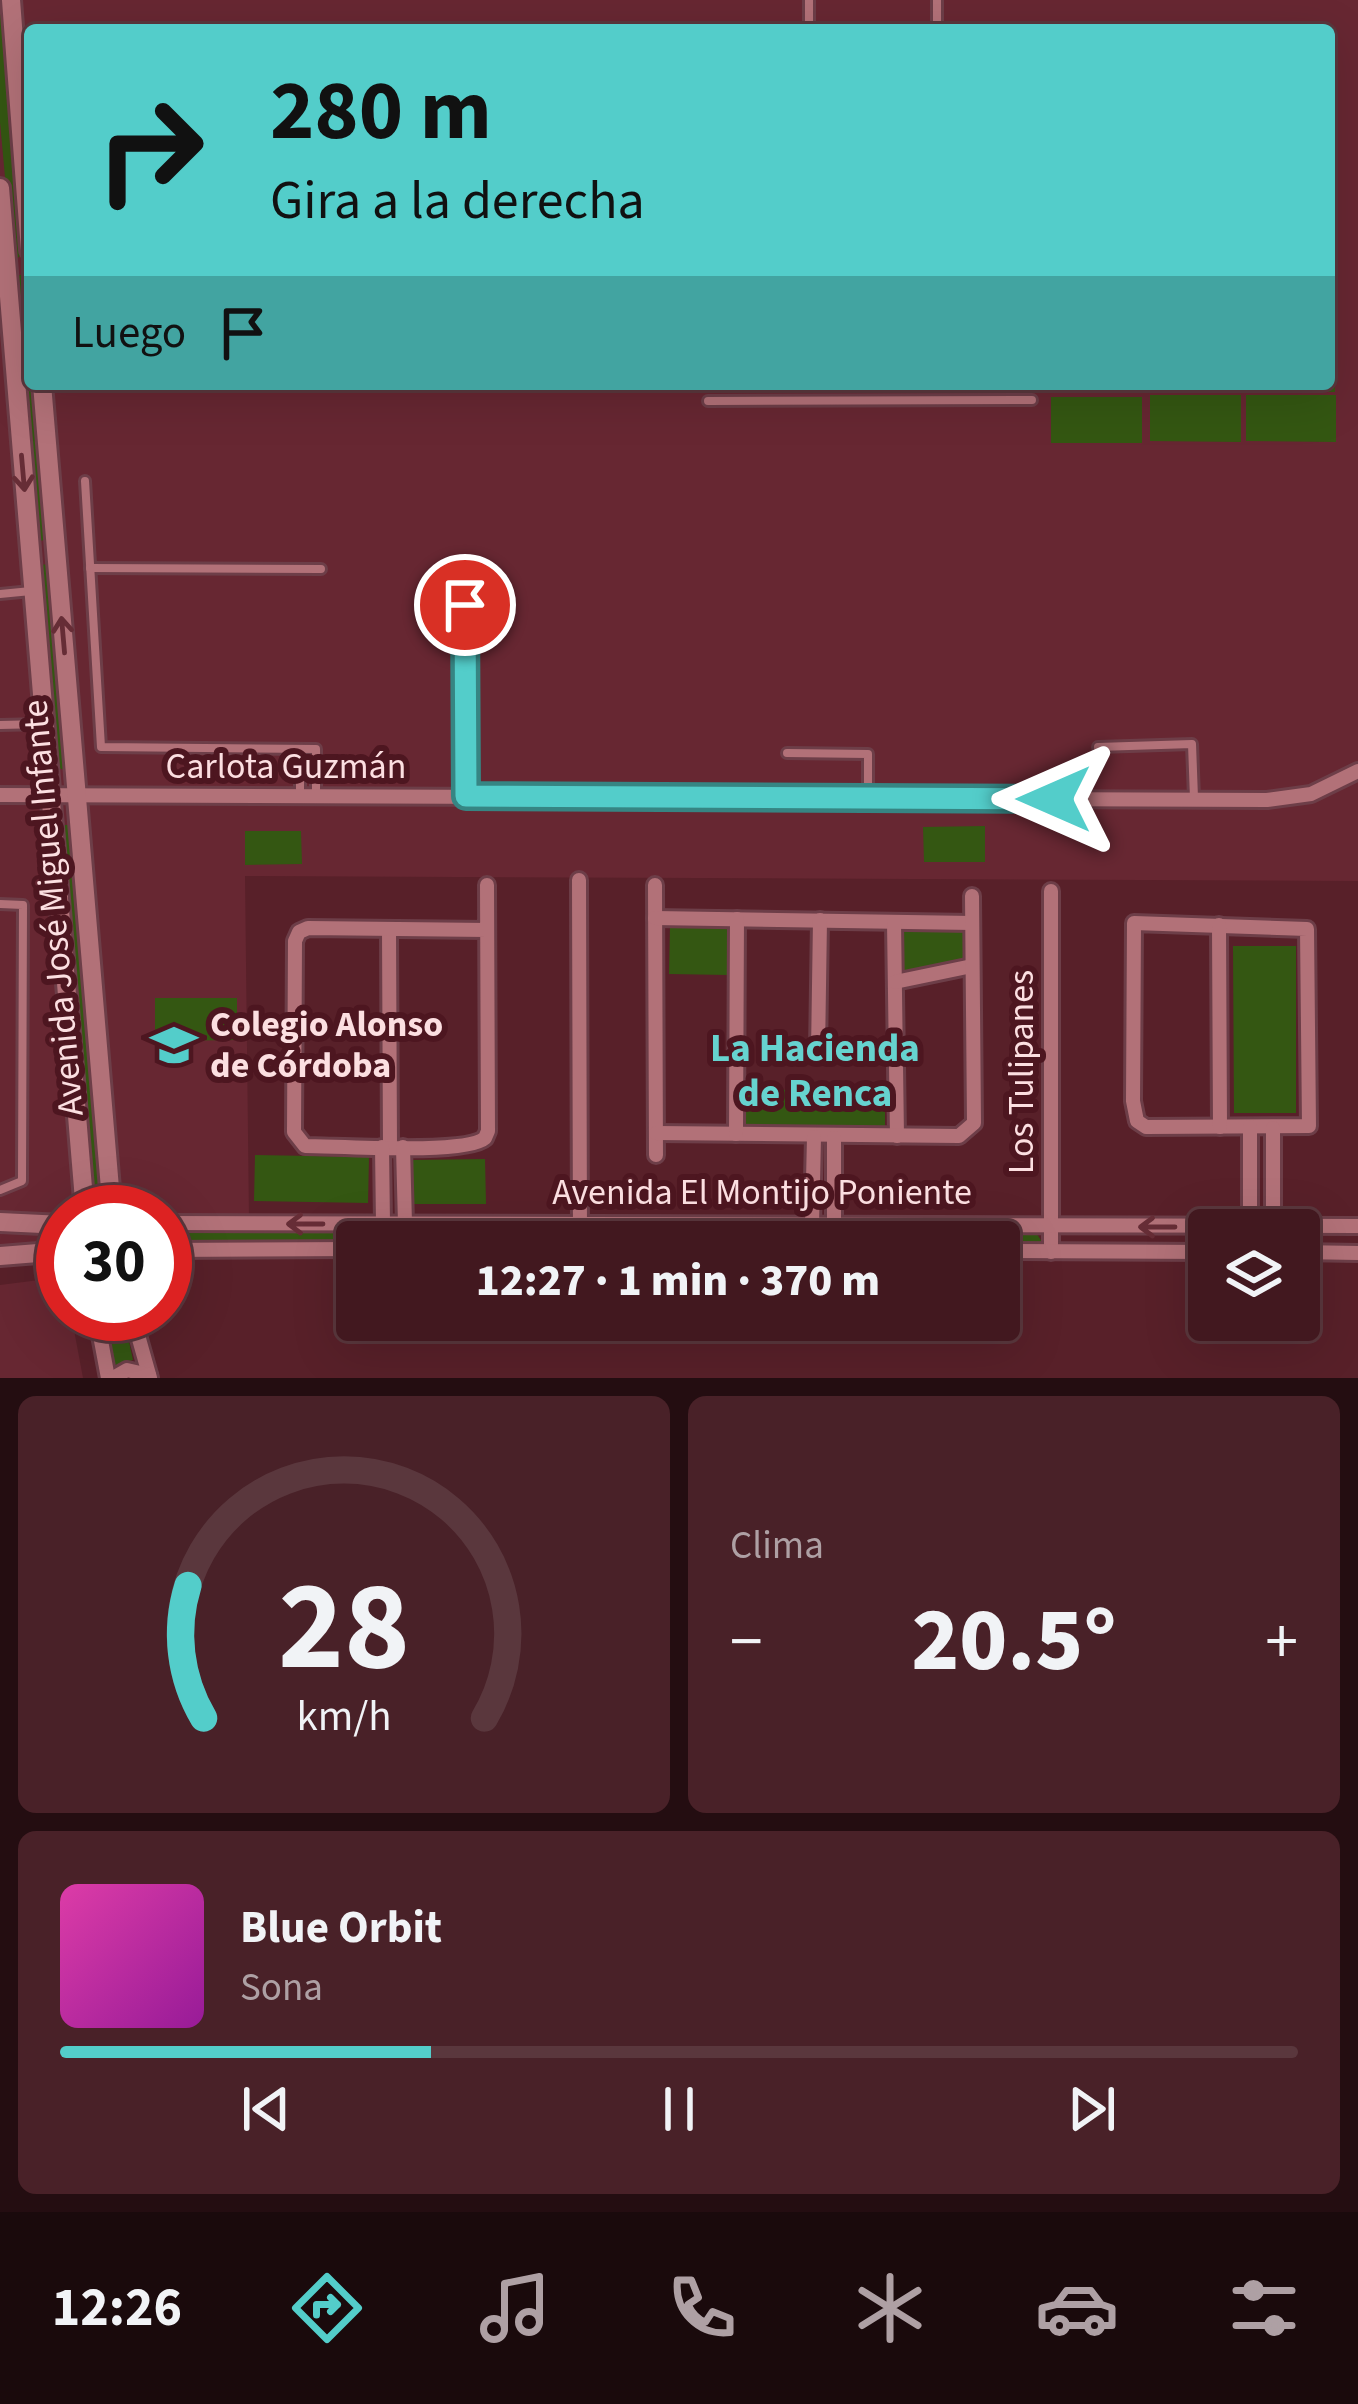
<!DOCTYPE html>
<html lang="es">
<head>
<meta charset="utf-8">
<style>
	body { margin:0; font-family:"Source Sans 3",sans-serif; background:#492128; color:#f1f3f6; height:100vh; display:flex; flex-direction:column; font-size:45px; white-space:nowrap }
	* { box-sizing:border-box; margin:0 }
	p { font-size:39px; color:#aea0a4 }
	.icon { flex:none; width:66px; height:66px; fill:none; stroke:currentColor; stroke-width:2; stroke-linecap:round; stroke-linejoin:round }
	.map { position:relative; height:1378px; overflow:hidden }
	.details { display:flex; flex-direction:column; gap:18px; padding:18px; background:#240d11; flex:1 }
	.details>* { flex:none }
	.guide { position:absolute; left:24px; top:24px; width:1311px; height:366px; border-radius:12px; box-shadow:0 12px 48px #0002,0 0 0 3px #5a373d; background:#53cdca; color:#111; overflow:hidden }
	.fabs { position:absolute; left:1188px; top:1209px; display:grid; gap:24px }
	.fabs a { display:grid; place-items:center; width:132px; height:132px; border-radius:12px; background:#42181f; box-shadow:0 12px 48px #0002,0 0 0 3px #5a373d; font-size:60px }
	.speed { position:absolute; left:36px; top:1185px; display:flex; gap:24px; font-size:60px; font-weight:700; text-align:center }
	.speed>* { display:grid; place-content:center; width:156px; height:156px; border-radius:50%; background:#42181f; box-shadow:0 12px 48px #0002,0 0 0 3px #5a373d; line-height:1 }
	.speed .limit { border:18px solid #d22; background:#fff; color:#111 }
	.pin { position:absolute; display:grid; place-items:center; width:102px; height:102px; color:#fff; margin:-51px; border:6px solid #fff; border-radius:50%; box-shadow:0 3px 12px #0007 }
	.me { position:absolute; width:132px; margin:-66px; rotate:270deg; stroke-linejoin:round; filter:drop-shadow(0 0 9px #0008) }
	.turn { display:flex; align-items:center; gap:42px; height:252px; padding:0 48px; font-size:54px }
	.turn .icon { width:156px; height:156px; stroke-width:2.5 }
	.turn b { display:block; font-size:84px; line-height:102px }
	.then { display:flex; align-items:center; height:114px; padding:0 48px; background:#0003; gap:24px; font-size:45px }
	.big { font-size:90px; font-weight:800; line-height:1.1 }
	.details .tile { flex:1; display:flex; flex-direction:column; justify-content:center; gap:18px; min-width:0; padding:0 42px; border-radius:18px; background:#492128 }
	.details .dial { align-items:center; gap:0 }
	.dial svg { height:312px; overflow:visible; fill:none; stroke:#5a373d; stroke-width:7; stroke-linecap:round; text-anchor:middle }
	.dial text { fill:#f1f3f6; stroke:none }
	.song { display:flex; align-items:center; gap:36px }
	.cover { width:144px; height:144px; border-radius:18px; background:linear-gradient(135deg,hsl(320 70% 55%),hsl(300 70% 35%)) }
	.played { height:12px; border-radius:6px; background:linear-gradient(90deg,#53cdca 30%,#5a373d 30%) }
	.keys { display:flex; justify-content:space-around; direction:ltr }
	.heat { display:flex; justify-content:space-between; align-items:center; font-size:66px; direction:ltr }
	.details .tiles { flex:1; display:grid; gap:18px; grid-template-columns:1fr 1fr }
	.tile:last-child { grid-column:span 2 }
	.trip { position:absolute; left:336px; top:1221px; width:684px; height:120px; border-radius:12px; background:#42181f; box-shadow:0 12px 48px #0002,0 0 0 3px #5a373d; font-weight:800; line-height:120px; text-align:center }
	.tab-bar { display:flex; height:192px; justify-content:space-around; align-items:center; background:#1a0a0c; color:#aea0a4 }
	.tab-bar .icon { width:84px; height:84px }
	.tab-bar .selected { color:#53cdca }
	.tab-bar b { font-size:54px; color:#f1f3f6 }
	.map>svg:first-child { display:block }
	.built { fill:#672732; fill-rule:evenodd }
	.green { fill:#345712 }
	.lines { fill:none; stroke-linecap:round; stroke-linejoin:round }
	.service-casing { stroke:#6d3e48; stroke-width:14 }
	.minor-casing { stroke:#6d3e48; stroke-width:20 }
	.tertiary-casing { stroke:#6d3e48; stroke-width:24 }
	.service { stroke:#b27178; stroke-width:8 }
	.minor { stroke:#b27178; stroke-width:14 }
	.tertiary { stroke:#b27178; stroke-width:18 }
	.oneway { stroke:#662d36 }
	.route-casing { stroke:#368583; stroke-width:30 }
	.route { stroke:#53cdca; stroke-width:21 }
	.labels { text-anchor:middle; dominant-baseline:central; stroke-width:12; stroke-linejoin:round; paint-order:stroke }
	.street-label { font-size:36px; fill:#fcdfe1; stroke:#4d1620 }
	.poi-label { font-size:36px; font-weight:bold; fill:#fcdfe1; stroke:#4d1620; text-anchor:start }
	.neighbourhood-label { font-size:39px; font-weight:bold; fill:#66d3cf; stroke:#4d1620 }
</style>
</head>
<body>
<div class="map">
<svg width="1358" height="1378" viewBox="0 0 1358 1378">
	<rect width="100%" height="100%" fill="#582029"/>
	<g class="built">
		<path d="M0 0H1358V881L245 876 249 1219 165 1218V1212H63V1258L0 1261ZM30 30H1329V384H30Z"/>
		<path d="M63 1277V1314H71L83 1378H0V1285Z"/>
	</g>
	<g class="green">
		<path d="M0 0H3L25 250 17 259 12 254 0 122Z"/>
		<path d="M26 274 30 384H35L48 539 36 542 14 276Z"/>
		<path d="M1329 346H1335V392H1245V384H1329Z"/>
		<path d="M1150 395H1241V442L1150 441Z"/>
		<path d="M1246 395H1336V442L1246 441Z"/>
		<rect x="1051" y="397" width="91" height="46"/>
		<path d="M52 564 69 765 65 770 55 767 38 565Z"/>
		<path d="M64 825H71L105 1208 102 1212H93L60 830Z"/>
		<path d="M985 826V862H924L923 827Z"/>
		<path d="M245 831H301L302 864 245 865Z"/>
		<path d="M670 927 729 928 728 975 669 974Z"/>
		<path d="M900 928H966L965 963 901 976Z"/>
		<path d="M1233 946H1296V1113H1234Z"/>
		<path d="M155 998H237V1040L155 1041Z"/>
		<path d="M885 1089V1129L746 1130V1090Z"/>
		<path d="M255 1155 369 1157 368 1203 254 1201Z"/>
		<path d="M485 1159 486 1204H413L412 1160Z"/>
		<path d="M165 1230 565 1231 573 1238 571 1242 165 1244Z"/>
		<path d="M603 1231 1017 1233 1037 1234 1042 1242 1039 1246 999 1245V1242H592L593 1233Z"/>
		<path d="M103 1314H123L133 1360 112 1366Z"/>
	</g>
	<g class="lines">
		<defs>
			<g id="service">
				<path d="M809 0V30"/>
				<path d="M937 30V0"/>
				<path d="M708 401 1032 400"/>
				<path d="M85 481 101 747 316 749V796"/>
				<path d="M90 568 321 569"/>
				<path d="M0 594 31 591"/>
				<path d="M465 605 466 795"/>
				<path d="M0 725 43 724"/>
				<path d="M1098 747 1192 744 1194 798"/>
				<path d="M300 749V794"/>
				<path d="M787 753 868 754V796"/>
				<path d="M0 904 23 905 22 1181 0 1190"/>
			</g>
			<g id="minor">
				<path d="M0 795 1267 800 1311 794 1358 771"/>
				<path d="M579 880 580 1242"/>
				<path d="M655 885 656 1155"/>
				<path d="M1051 891V1252"/>
				<path d="M655 918 972 923"/>
				<path d="M894 922 897 1136"/>
				<path d="M1134 923 1307 929 1309 1126 1146 1127 1137 1121 1133 1101Z"/>
				<path d="M1219 925 1220 1127"/>
				<path d="M389 929 390 1147"/>
				<path d="M487 930 308 928 299 932 295 941 294 1132 305 1146C337 1146 466 1155 485 1138L488 1131 487 885"/>
				<path d="M895 982 972 966"/>
				<path d="M818 1052 820 920"/>
				<path d="M1273 1128V1227"/>
				<path d="M656 1133 959 1136 974 1123 972 896"/>
				<path d="M736 1134 737 919"/>
				<path d="M834 1138V1226"/>
				<path d="M382 1147 383 1224"/>
				<path d="M403 1147 405 1224"/>
				<path d="M165 1223 1358 1226"/>
				<path d="M812 1225 814 1137"/>
				<path d="M1250 1227V1127"/>
				<path d="M165 1250 357 1249"/>
				<path d="M999 1251 1209 1252"/>
				<path d="M1299 1252 1358 1253"/>
				<path d="M96 1314 108 1378"/>
				<path d="M132 1314 150 1378"/>
				<path d="M113 1378 127 1370 149 1375"/>
			</g>
			<g id="tertiary">
				<path d="M11 0 30 250"/>
				<path d="M0 188 85 1212"/>
				<path d="M42 384 112 1212"/>
				<path d="M0 1222 63 1225"/>
				<path d="M0 1256 63 1251"/>
			</g>
		</defs>
		<use href="#service" class="service-casing"/>
		<use href="#minor" class="minor-casing"/>
		<use href="#tertiary" class="tertiary-casing"/>
		<use href="#service" class="service"/>
		<use href="#minor" class="minor"/>
		<use href="#tertiary" class="tertiary"/>
	</g>
	<defs><path id="oneway-shaft" d="M-6 0H5M1.5-3L5.5 0L1.5 3" fill="none" stroke-width="1.6" stroke-linecap="round" stroke-linejoin="round" transform="scale(3)"/></defs>
	<g class="oneway">
		<use href="#oneway-shaft" transform="translate(23 473) rotate(85)"/>
		<use href="#oneway-shaft" transform="translate(63 635) rotate(-95)"/>
		<use href="#oneway-shaft" transform="translate(305 1224) rotate(-180)"/>
		<use href="#oneway-shaft" transform="translate(1157 1227) rotate(-180)"/>
	</g>
	<g class="lines">
		<defs>
			<path id="route" d="M465 605 466 796 1054 799"/>
		</defs>
		<use href="#route" class="route-casing"/>
		<use href="#route" class="route"/>
	</g>
	<defs>
		<symbol id="school-bare" viewBox="-9 -9 18 18"><path d="M0-5L7-2L0 1L-7-2ZM-4 1L0 2.5L4 1V4Q0 6-4 4Z" fill="#53cdca" stroke="#4d1620" stroke-width="2.5" paint-order="stroke"/></symbol>
	</defs>
	<g fill-rule="evenodd">
		<use href="#school-bare" x="141" y="1012" width="66" height="66"/>
	</g>
	<g class="labels">
		<g class="street-label">
			<text x="286" y="766">Carlota Guzmán</text>
			<text transform="translate(53 908) rotate(-95)">Avenida José Miguel Infante</text>
			<text transform="translate(1021 1072) rotate(-90)">Los Tulipanes</text>
			<text x="762" y="1192">Avenida El Montijo Poniente</text>
		</g>
		<g class="poi-label">
			<text x="210" y="1024">Colegio Alonso<tspan x="210" dy="41">de Córdoba</tspan></text>
		</g>
		<g class="neighbourhood-label">
			<text x="815" y="1049">La Hacienda<tspan x="815" dy="45">de Renca</tspan></text>
		</g>
	</g>
</svg>
<div class="fabs">
<a><svg class="icon" aria-label="layers" viewBox="0 0 24 24"><path d="M12 4l9 5-9 5-9-5zM3 14l9 5 9-5"/></svg></a>
</div>
<div class="speed"><div class="limit">30</div></div>
<div class="pin" style="left:465px;top:605px;background:#d93025"><svg class="icon" aria-label="arrive" viewBox="0 0 24 24"><path d="M6 21V4h12l-3 4 3 4H6"/></svg></div>
<svg class="me" style="left:1054px;top:799px" viewBox="-20 -20 40 40"><path d="M0-17L14 15 0 8-14 15z" fill="#53cdca" stroke="#fff" stroke-width="4"/></svg>
<div class="trip">12:27 · 1 min · 370 m</div>
<div class="guide">
<div class="turn"><svg class="icon" aria-label="right" viewBox="0 0 24 24"><path d="M7 20v-9h11M14 6l5 5-5 5"/></svg><div><b>280 m</b>Gira a la derecha</div></div>
<div class="then">Luego<svg class="icon" aria-label="arrive" viewBox="0 0 24 24"><path d="M6 21V4h12l-3 4 3 4H6"/></svg></div>
</div>
</div>
<section class="details">
<div class="tiles">
<div class="tile dial"><svg viewBox="0 0 100 80">
<path d="M14 69A42 42 0 1 1 86 69"/>
<path d="M14 69A42 42 0 0 1 10 35" stroke="#53cdca"/>
<text x="50" y="56" font-size="32" font-weight="700">28</text>
<text x="50" y="72" font-size="11">km/h</text>
</svg></div>
<div class="tile"><p>Clima</p>
<div class="heat"><a>−</a><b class="big">20.5°</b><a>+</a></div>
</div>
<div class="tile">
<div class="song"><i class="cover"></i><div><b>Blue Orbit</b><p>Sona</p></div></div>
<div class="played"></div>
<div class="keys"><svg class="icon" aria-label="previous" viewBox="0 0 24 24"><path d="M18 5L8 12l10 7zM5 5v14"/></svg><svg class="icon" aria-label="pause" viewBox="0 0 24 24"><path d="M8 5v14M16 5v14"/></svg><svg class="icon" aria-label="next" viewBox="0 0 24 24"><path d="M6 5l10 7-10 7zM19 5v14"/></svg></div>
</div>
</div>
</section>
<nav class="tab-bar">
<b>12:26</b>
<svg class="icon selected" aria-label="directions" viewBox="0 0 24 24"><path d="M12 3l9 9-9 9-9-9zM9 14v-3h6M13 9l2 2-2 2"/></svg>
<svg class="icon" aria-label="music" viewBox="0 0 24 24"><path d="M9 18V5l10-2v13"/><circle cx="6" cy="18" r="3"/><circle cx="16" cy="16" r="3"/></svg>
<svg class="icon" aria-label="phone" viewBox="0 0 24 24"><path d="M5 4h4l2 5-3 2q2 4 5 5l2-3 5 2v4C11 20 4 13 5 4z"/></svg>
<svg class="icon" aria-label="climate" viewBox="0 0 24 24"><path d="M12 3v18M4 7l16 10M4 17L20 7"/></svg>
<svg class="icon" aria-label="car" viewBox="0 0 24 24"><path d="M5 17H2v-5l4-1 3-4h7l3 4 3 1v5h-3M9 17h6M6 11h13"/><circle cx="7" cy="17" r="2"/><circle cx="17" cy="17" r="2"/></svg>
<svg class="icon" aria-label="filters" viewBox="0 0 24 24"><path d="M4 7h16M4 17h16"/><circle cx="9" cy="7" r="2"/><circle cx="15" cy="17" r="2"/></svg>
</nav>
</body>
</html>
